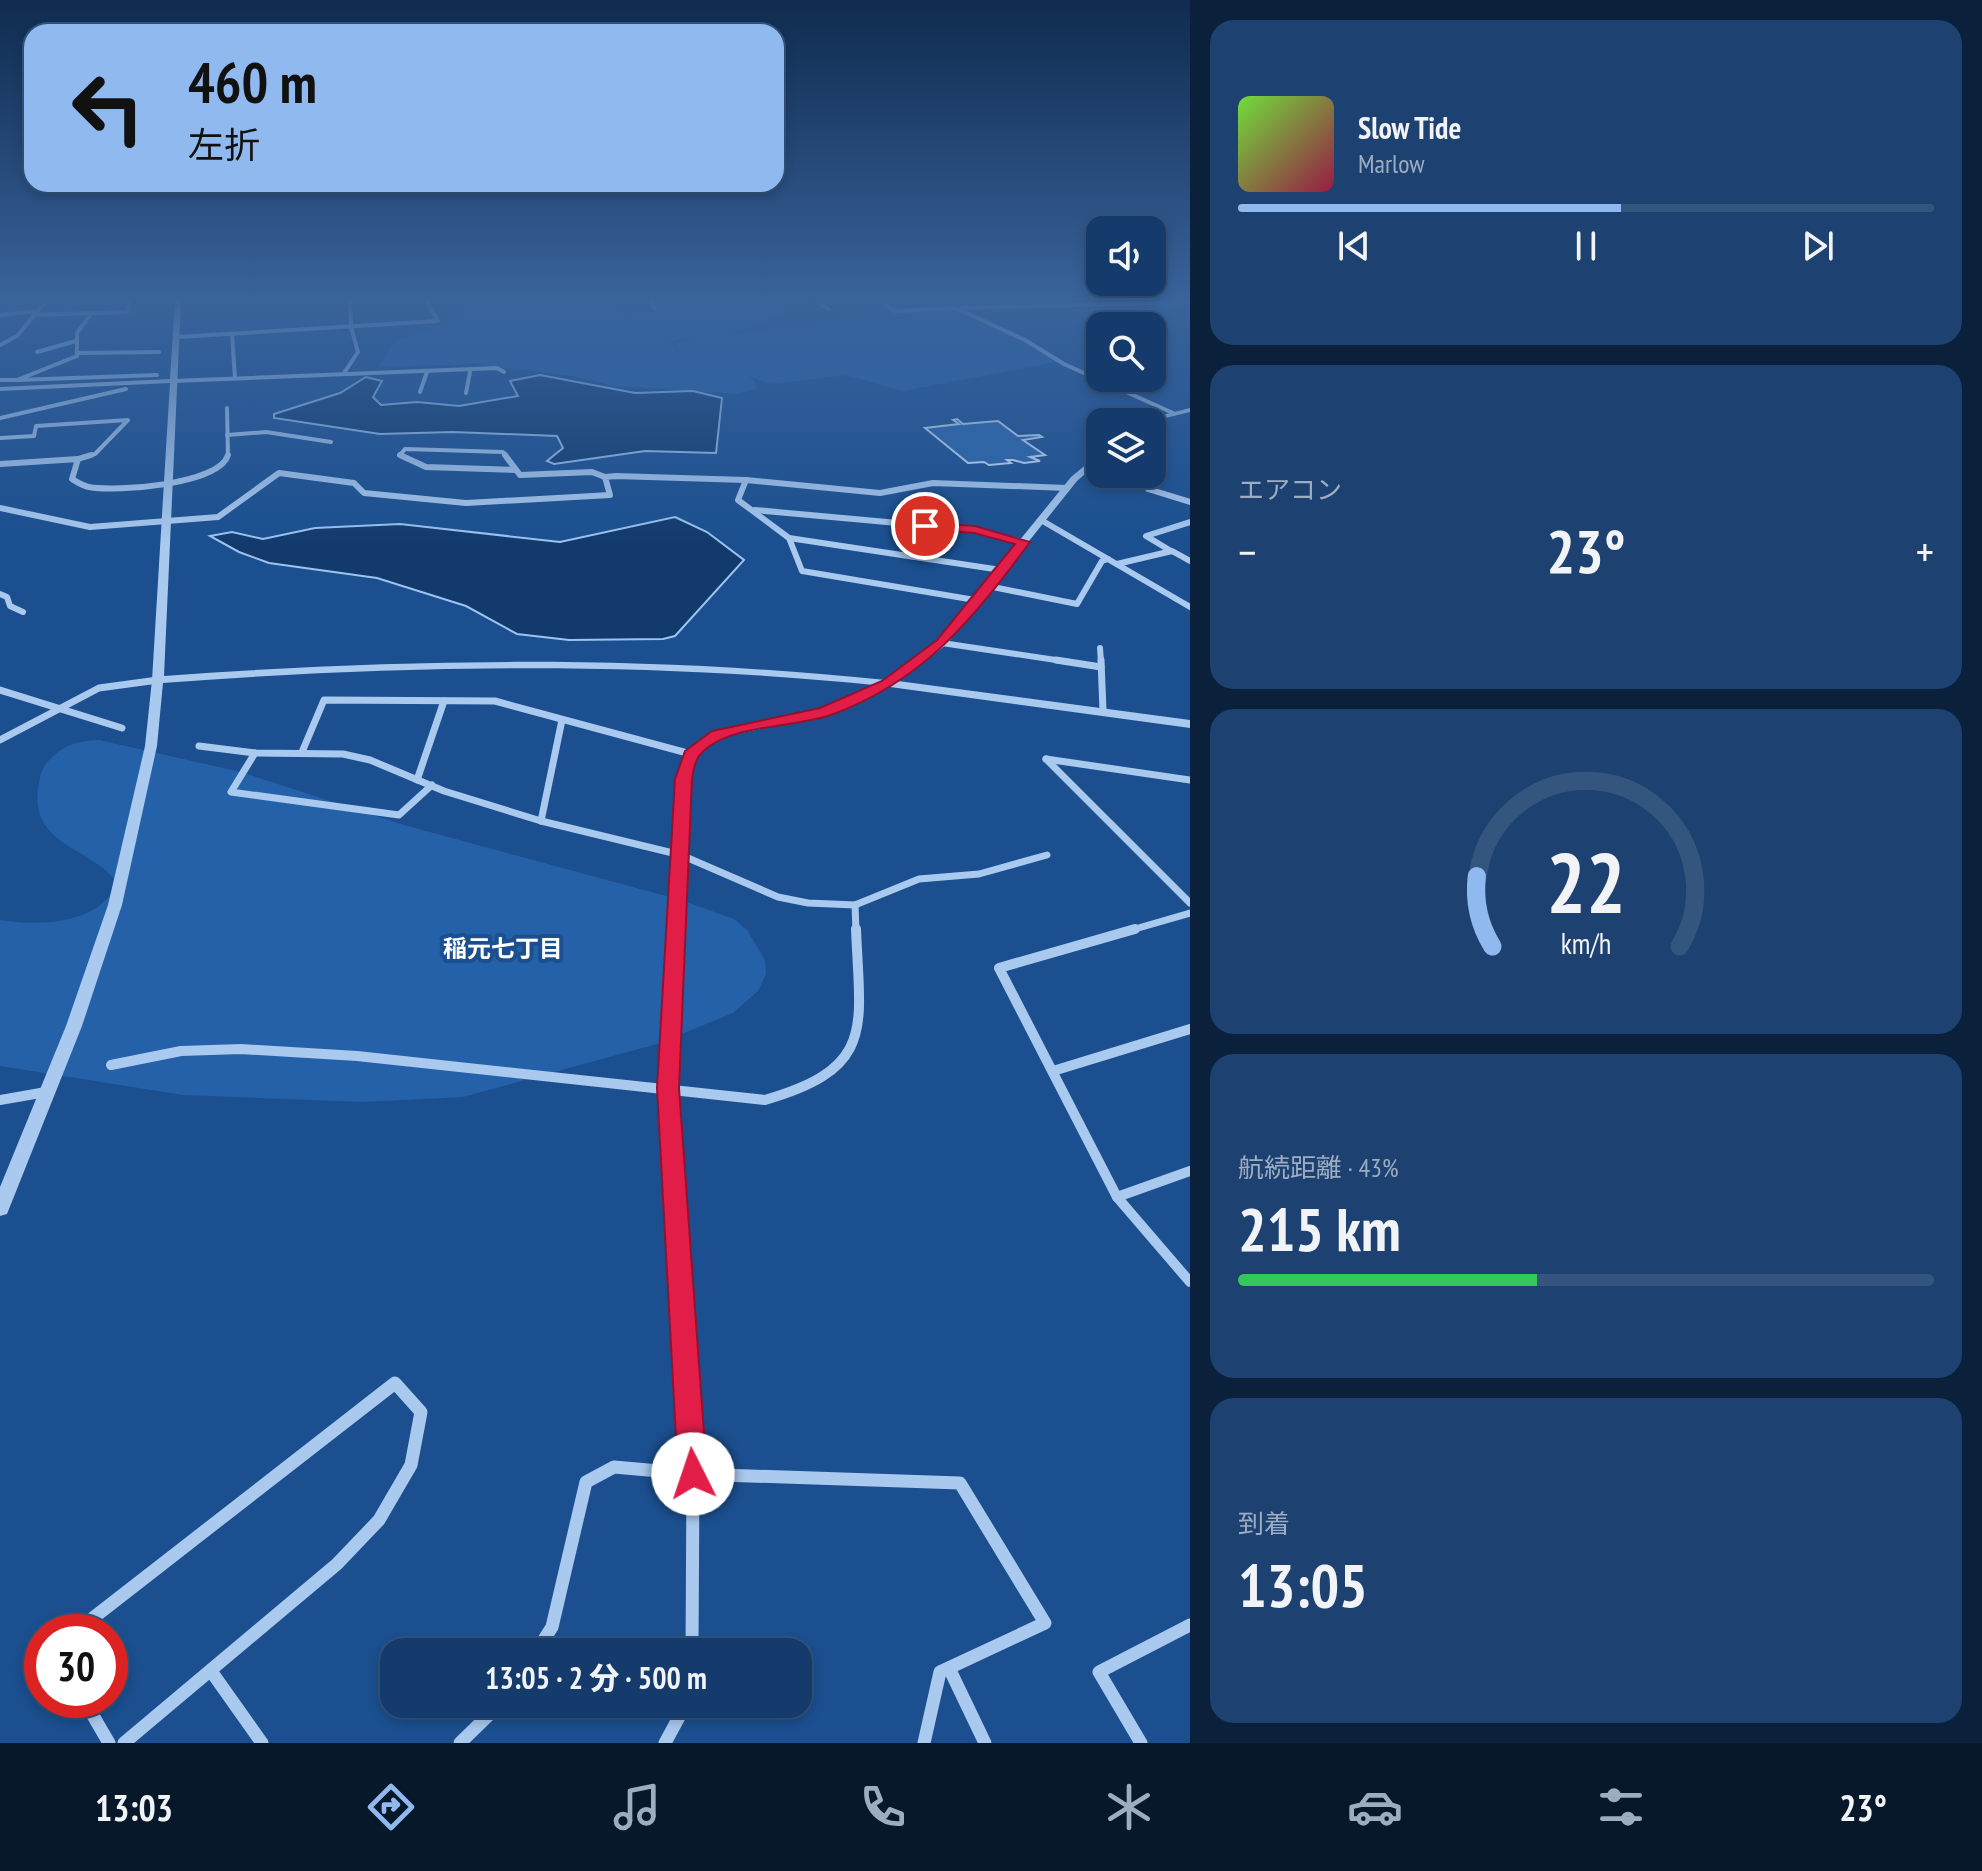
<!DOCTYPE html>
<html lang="ja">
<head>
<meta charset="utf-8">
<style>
	body { margin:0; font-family:"PT Sans Narrow","Noto Sans JP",sans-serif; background:#1d4271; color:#f1f3f6; height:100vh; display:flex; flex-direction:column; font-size:30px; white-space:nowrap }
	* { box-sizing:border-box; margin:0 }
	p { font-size:26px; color:#9dadc1 }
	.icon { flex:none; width:44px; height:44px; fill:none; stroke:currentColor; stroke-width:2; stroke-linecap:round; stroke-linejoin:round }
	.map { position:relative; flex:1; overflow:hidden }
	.drawer { display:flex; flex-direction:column; gap:20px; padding:20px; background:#0b203b; width:792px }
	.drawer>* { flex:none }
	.top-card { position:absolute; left:24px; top:24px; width:760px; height:168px; border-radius:24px; box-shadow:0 4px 12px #0003,0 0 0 2px #33557e; background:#90b9f0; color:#111; overflow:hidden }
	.tools { position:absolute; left:1086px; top:216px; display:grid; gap:16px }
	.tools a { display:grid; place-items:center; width:80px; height:80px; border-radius:16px; background:#143b6b; box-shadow:0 4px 12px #0003,0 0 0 2px #33557e; font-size:40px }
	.speed { position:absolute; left:24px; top:1614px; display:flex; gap:16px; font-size:40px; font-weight:700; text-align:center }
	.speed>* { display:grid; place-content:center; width:104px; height:104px; border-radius:50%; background:#143b6b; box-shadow:0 4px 12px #0003,0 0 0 2px #33557e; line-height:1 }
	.speed .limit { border:12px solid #d22; background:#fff; color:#111 }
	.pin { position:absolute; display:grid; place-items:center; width:68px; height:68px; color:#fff; margin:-34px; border:4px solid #fff; border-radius:50%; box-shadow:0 2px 8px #0007 }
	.me { position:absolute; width:88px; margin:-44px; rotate:356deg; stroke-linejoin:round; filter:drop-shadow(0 0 6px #0008) }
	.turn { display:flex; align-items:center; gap:28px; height:168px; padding:0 32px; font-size:36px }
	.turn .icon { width:104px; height:104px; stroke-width:2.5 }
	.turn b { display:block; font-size:56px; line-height:68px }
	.big { font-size:60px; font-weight:800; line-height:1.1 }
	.drawer .widget { flex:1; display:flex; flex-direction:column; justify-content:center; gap:12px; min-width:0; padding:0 28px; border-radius:24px; background:#1d4271 }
	.drawer .dial { align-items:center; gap:0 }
	.dial svg { height:208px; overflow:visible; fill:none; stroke:#33557e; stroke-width:7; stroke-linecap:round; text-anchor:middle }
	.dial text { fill:#f1f3f6; stroke:none }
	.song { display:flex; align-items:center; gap:24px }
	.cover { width:96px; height:96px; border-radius:12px; background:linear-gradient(135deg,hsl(100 70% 55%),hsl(340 70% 35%)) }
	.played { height:8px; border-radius:4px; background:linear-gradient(90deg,#90b9f0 55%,#33557e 55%) }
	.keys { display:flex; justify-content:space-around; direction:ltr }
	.heat { display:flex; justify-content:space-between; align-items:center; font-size:44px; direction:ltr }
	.charge { height:12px; border-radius:6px; background:linear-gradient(90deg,#34c759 43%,#33557e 0) }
	.trip { position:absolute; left:380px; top:1638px; width:432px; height:80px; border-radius:24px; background:#143b6b; box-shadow:0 4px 12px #0003,0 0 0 2px #33557e; font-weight:800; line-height:80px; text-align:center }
	.tab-bar { display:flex; height:128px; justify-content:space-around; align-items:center; background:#08182b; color:#9dadc1 }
	.tab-bar .icon { width:56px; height:56px }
	.tab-bar .on { color:#90b9f0 }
	.tab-bar b { font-size:36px; color:#f1f3f6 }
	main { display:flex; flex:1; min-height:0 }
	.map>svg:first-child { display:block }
	.green { fill:#2461a8 }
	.water { fill:#123a6d; stroke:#9cc4f0; stroke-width:2 }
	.building { fill:#2a66ad; stroke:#cfe3fa; stroke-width:2 }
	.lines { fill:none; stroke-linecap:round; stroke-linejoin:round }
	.minor-far4 { stroke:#a9c9ee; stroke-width:4 }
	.minor-far3 { stroke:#a9c9ee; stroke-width:6 }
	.minor-far2 { stroke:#a9c9ee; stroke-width:7 }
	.minor-far1 { stroke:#a9c9ee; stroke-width:10 }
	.minor { stroke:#a9c9ee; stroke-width:13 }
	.tertiary { fill:#a9c9ee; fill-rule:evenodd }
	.route { fill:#e11d48; stroke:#92132f; stroke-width:2 }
	.labels { text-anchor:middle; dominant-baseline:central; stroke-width:8; stroke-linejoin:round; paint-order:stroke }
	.neighbourhood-label { font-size:24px; font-weight:bold; fill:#fff; stroke:#1b4f8f }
</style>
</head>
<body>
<main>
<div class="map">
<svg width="1190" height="1743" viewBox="0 0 1190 1743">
	<rect width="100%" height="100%" fill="#1b4f8f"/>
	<g class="green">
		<path d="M507 300H612V306L621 314 656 312 681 300H779L787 307C762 335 706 335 671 342L682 357 674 343 702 337 917 310 954 309 1021 340 1057 362 903 391 847 375 770 384 742 373 752 378 758 388 738 394 613 386 573 376 477 364 379 367 395 341 444 324 480 302Z"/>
		<path d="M99 740 241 772 404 825 681 900 734 919 747 930 765 960 766 974 758 991 733 1013 657 1044 463 1097 362 1102 183 1095 0 1066V920C39 926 100 925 117 883 93 847 31 847 38 789 40 780 40 772 45 765 60 746 76 741 99 740Z"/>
	</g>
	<g class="water">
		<path d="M540 375 635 393 693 391 722 398 716 453 645 451 554 464 547 461 563 448 557 436 453 432 380 434 274 418V414L340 393 366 377 382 381 373 397 381 405 417 402 459 406 518 396 510 381Z"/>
		<path d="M675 517 707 532 744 560 675 636 663 639 569 640 517 634 466 606 377 578 269 563 239 552 210 536 232 532 263 539 315 528 400 524 560 542Z"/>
	</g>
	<path class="building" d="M957 419 963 424 998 421 1018 436 1039 435 1042 437 1023 440 1045 455 1030 457 1040 461 1024 463 1013 460H1007L1011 463 989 465 984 462 968 463 925 428 959 424 953 420Z"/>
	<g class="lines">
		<g class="minor-far4">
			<path d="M650 300 655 309"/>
			<path d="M812 300 829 309"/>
			<path d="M878 300 895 311 956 308 1025 340 1064 364 1173 413"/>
			<path d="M961 308 1190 302"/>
			<path d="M0 315 36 311"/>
			<path d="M33 315 127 312 129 300"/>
			<path d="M232 334 235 378"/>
			<path d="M177 337 438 321 426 300"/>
			<path d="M0 345 17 336 47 300"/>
			<path d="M37 352 76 341"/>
			<path d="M78 353 159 352"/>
			<path d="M344 373 358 352 351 327 350 300"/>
			<path d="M0 380H17L77 356V333L91 314"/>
			<path d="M17 380 157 375"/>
			<path d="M174 381 497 368 504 372"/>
			<path d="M420 392 427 372"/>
			<path d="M466 393 470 372"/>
			<path d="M227 408 228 457"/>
			<path d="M0 418 126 389"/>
			<path d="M227 435 266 432 331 442"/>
			<path d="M0 438 34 436 36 426 128 420 95 454 84 457"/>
			<path d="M405 457 400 455 405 449 503 452 507 457"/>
		</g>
		<g class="minor-far3">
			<path d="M400 455 426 467 515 470"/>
			<path d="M505 455 520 475 592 472 605 477"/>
			<path d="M78 459 91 455"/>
			<path d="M1152 463 1159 477 1148 489 1190 502"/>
			<path d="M0 464 78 459 72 479C77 482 83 486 89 487 116 492 219 485 228 455"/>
			<path d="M746 480 738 500 789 538 802 571 975 600"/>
			<path d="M0 508 90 527 218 517 279 473 354 483 364 493 466 503 610 495 605 477 616 476 746 480 880 493 933 483 1067 488"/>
			<path d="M755 510 975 530 1023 542"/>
			<path d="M1041 520 1190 607"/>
			<path d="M789 538 1001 570"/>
			<path d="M1171 551 1146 536 1190 522"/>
			<path d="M1117 564 1172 551 1190 561"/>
			<path d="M988 586 1077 604 1102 561 1108 559"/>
			<path d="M0 594 7 597 10 606 23 612"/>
			<path d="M942 643 1069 662"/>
			<path d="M1100 648 1101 662"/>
		</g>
		<g class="minor-far2">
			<path d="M1056 660 1101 667"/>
			<path d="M1101 660 1103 711"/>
			<path d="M0 690 122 728"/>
			<path d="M0 740 99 688 158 680"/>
			<path d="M199 746 255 753 343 754 370 760 444 791 541 821 681 855 778 897 808 903 855 905 919 879 979 874 1047 855"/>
			<path d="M302 752 324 700 495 701 691 754"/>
			<path d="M255 753 231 792 399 815 432 785"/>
			<path d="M1046 759 1190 903"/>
			<path d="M1046 759 1190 780"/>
			<path d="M417 780 444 701"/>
			<path d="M541 821 562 720"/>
			<path d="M855 905 856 931"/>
			<path d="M677 931 681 855"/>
			<path d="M1128 931 1190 913"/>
		</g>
		<g class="minor-far1">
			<path d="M677 929 668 1088 681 1283"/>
			<path d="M1135 929 999 968 1117 1197 1190 1282"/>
			<path d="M111 1065 181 1051 241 1049 357 1056 765 1100C876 1068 860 1028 856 929"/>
			<path d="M1053 1071 1190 1029"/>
			<path d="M0 1100 46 1092"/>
			<path d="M1117 1197 1190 1171"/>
		</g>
		<g class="minor">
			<path d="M680 1281 693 1474 692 1652"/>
			<path d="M75 1632 395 1383 421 1412 411 1465 379 1520 337 1564 124 1743"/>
			<path d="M536 1652 552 1627 586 1482 614 1467 693 1474 960 1483 1045 1623 940 1672 924 1743"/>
			<path d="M949 1668 985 1743"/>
			<path d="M211 1671 262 1743"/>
			<path d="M84 1700 109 1743"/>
			<path d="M460 1743 500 1704"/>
			<path d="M665 1743 686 1704"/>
			<path d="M1141 1743 1099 1672 1190 1625"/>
		</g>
		<g class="tertiary">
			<path d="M175 300H181L164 676C405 658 645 655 886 680L938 641 1071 477 1100 453V461L1077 481 946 645 898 681 1190 720V728L890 687 829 715 722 737 697 756 689 779 688 855 681 859 674 855 677 779 687 751 714 731 822 709 874 685C638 661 401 665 163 683L157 746 122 905 82 1026 9 1209 7 1214 0 1216V1187L66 1026 108 905 145 746 152 680 170 383 0 391V387L170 379Z"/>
			<path d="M1190 408V412L1149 422H1135Z"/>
		</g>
	</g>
	<linearGradient id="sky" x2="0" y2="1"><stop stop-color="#0f2b4f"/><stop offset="0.55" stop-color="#39639b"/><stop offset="1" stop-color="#39639b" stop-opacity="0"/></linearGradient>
	<rect width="1190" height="544" fill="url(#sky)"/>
	<path class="route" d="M925 523 975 526 1030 542C973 619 924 681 831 715 794 728 724 724 699 756 695 761 693 772 692 779L679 1088 707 1474 703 1483 693 1487 683 1483 678 1474 657 1088 675 779 685 751 712 731 820 708 882 681 937 640 1015 544 974 533 921 529 919 526Z"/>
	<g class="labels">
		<g class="neighbourhood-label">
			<text x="503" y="948">稲元七丁目</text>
		</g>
	</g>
</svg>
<div class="tools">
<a><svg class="icon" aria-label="sound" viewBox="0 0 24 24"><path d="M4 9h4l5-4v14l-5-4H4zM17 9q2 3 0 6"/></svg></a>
<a><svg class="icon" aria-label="search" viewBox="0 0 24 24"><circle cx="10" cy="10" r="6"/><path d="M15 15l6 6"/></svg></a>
<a><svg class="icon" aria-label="layers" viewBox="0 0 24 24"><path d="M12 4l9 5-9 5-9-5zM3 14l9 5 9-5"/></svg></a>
</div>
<div class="speed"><div class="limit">30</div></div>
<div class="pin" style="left:925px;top:526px;background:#d93025"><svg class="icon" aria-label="arrive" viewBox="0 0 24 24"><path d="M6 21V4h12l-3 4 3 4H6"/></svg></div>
<svg class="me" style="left:693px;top:1474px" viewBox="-20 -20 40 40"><circle r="19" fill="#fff"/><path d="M0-13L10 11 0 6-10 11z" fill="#e11d48"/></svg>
<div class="trip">13:05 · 2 分 · 500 m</div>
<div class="top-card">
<div class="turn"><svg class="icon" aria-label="left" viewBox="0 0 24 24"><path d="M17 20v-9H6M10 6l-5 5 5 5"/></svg><div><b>460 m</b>左折</div></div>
</div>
</div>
<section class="drawer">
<div class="widget">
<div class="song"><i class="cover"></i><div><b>Slow Tide</b><p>Marlow</p></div></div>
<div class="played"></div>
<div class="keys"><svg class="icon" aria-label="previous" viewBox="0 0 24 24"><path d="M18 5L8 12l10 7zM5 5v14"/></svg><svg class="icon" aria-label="pause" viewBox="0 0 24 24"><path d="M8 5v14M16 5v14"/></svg><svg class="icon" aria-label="next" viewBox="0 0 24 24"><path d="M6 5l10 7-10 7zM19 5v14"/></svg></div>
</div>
<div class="widget"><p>エアコン</p>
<div class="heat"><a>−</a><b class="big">23°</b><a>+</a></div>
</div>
<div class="widget dial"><svg viewBox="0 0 100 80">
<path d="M14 69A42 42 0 1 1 86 69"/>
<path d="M14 69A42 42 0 0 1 8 42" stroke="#90b9f0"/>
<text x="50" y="56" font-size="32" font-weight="700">22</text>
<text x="50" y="72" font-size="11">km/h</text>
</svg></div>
<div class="widget"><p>航続距離 · 43%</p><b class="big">215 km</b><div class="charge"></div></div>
<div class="widget"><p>到着</p><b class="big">13:05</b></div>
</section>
</main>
<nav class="tab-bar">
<b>13:03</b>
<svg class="icon on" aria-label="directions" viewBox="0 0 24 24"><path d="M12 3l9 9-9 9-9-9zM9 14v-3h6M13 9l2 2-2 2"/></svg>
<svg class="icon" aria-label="music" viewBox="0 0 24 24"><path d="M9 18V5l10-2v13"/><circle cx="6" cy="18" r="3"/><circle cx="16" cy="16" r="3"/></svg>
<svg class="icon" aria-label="phone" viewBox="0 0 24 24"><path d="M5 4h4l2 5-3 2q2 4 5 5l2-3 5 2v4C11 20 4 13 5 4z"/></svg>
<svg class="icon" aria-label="climate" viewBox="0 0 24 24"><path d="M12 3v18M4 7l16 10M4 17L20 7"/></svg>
<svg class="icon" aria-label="car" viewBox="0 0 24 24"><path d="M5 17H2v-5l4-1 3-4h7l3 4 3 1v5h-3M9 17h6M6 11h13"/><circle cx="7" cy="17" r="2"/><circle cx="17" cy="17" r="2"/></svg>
<svg class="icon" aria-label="filters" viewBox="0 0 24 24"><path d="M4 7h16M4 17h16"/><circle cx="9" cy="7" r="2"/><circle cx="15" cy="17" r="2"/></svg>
<b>23°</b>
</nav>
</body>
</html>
